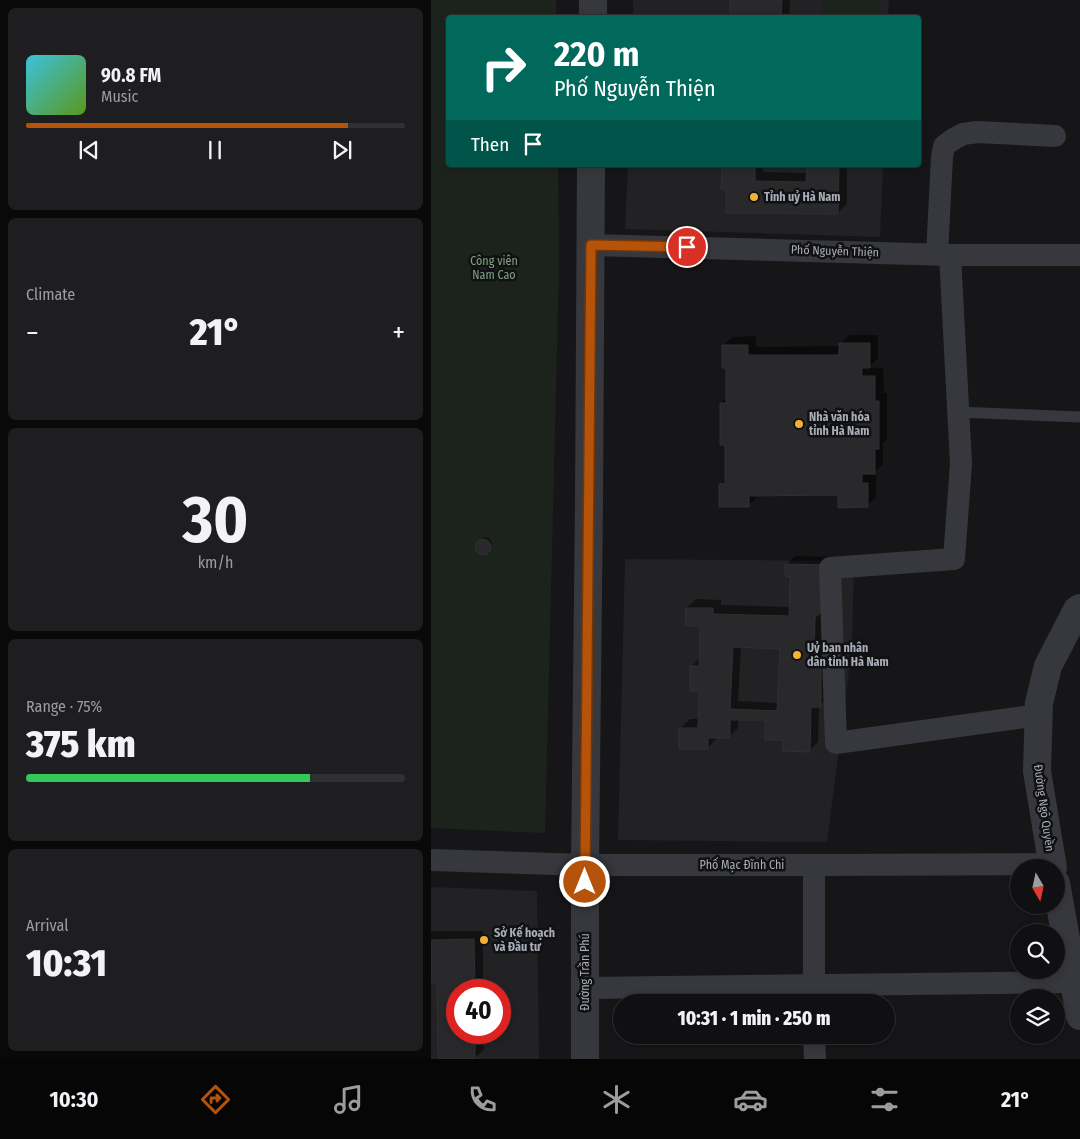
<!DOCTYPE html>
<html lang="en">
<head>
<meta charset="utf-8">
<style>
	body { margin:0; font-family:"Fira Sans Condensed",sans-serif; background:#1e1e20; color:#f1f3f6; height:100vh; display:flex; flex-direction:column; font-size:19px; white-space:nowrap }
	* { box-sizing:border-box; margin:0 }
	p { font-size:16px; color:#9c9d9f }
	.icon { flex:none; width:28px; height:28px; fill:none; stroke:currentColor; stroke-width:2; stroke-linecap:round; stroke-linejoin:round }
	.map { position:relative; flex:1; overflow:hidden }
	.side { display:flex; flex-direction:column; gap:8px; padding:8px; background:#09090a; width:431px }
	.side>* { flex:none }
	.banner { position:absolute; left:15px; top:15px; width:475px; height:152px; border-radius:5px; box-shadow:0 2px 8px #0003,0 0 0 1px #303032; background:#00695c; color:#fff; overflow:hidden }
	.needle { width:32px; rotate:171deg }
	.buttons { position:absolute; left:579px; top:859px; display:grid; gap:10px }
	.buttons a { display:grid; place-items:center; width:55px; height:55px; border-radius:50%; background:#101012; box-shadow:0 2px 8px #0003,0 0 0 1px #303032; font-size:25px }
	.speed { position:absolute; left:15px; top:979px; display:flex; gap:10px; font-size:25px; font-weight:700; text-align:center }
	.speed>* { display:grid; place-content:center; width:65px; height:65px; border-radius:50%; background:#101012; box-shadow:0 2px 8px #0003,0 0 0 1px #303032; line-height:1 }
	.speed .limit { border:8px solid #d22; background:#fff; color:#111 }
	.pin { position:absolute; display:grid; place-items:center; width:42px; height:42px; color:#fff; margin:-21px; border:2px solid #fff; border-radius:50%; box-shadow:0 1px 5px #0007 }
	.me { position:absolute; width:55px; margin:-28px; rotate:0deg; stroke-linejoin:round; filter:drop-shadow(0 0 4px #0008) }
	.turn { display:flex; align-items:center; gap:18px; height:105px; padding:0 25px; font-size:22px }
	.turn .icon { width:65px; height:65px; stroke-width:2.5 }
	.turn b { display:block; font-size:35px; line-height:42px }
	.then { display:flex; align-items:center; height:48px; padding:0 25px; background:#0003; gap:10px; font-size:19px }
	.big { font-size:38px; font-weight:800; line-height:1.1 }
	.side .card { flex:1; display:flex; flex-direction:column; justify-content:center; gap:8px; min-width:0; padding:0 18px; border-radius:8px; background:#1e1e20 }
	.side .dial { align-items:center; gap:0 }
	.dial b { font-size:65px; line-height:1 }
	.song { display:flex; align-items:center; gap:15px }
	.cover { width:60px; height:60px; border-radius:8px; background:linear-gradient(135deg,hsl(190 70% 55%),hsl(90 70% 35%)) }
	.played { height:5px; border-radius:2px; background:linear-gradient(90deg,#b45309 85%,#303032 85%) }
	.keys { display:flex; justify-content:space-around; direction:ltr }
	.heat { display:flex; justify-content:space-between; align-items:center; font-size:28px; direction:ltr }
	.charge { height:8px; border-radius:4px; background:linear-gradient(90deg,#34c759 75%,#303032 0) }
	.trip { position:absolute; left:182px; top:994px; width:282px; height:50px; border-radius:25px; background:#101012; box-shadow:0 2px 8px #0003,0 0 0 1px #303032; font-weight:800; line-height:50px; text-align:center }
	.tab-bar { display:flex; height:80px; justify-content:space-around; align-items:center; background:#060607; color:#9c9d9f }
	.tab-bar .icon { width:35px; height:35px }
	.tab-bar .active { color:#b45309 }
	.tab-bar b { font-size:22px; color:#f1f3f6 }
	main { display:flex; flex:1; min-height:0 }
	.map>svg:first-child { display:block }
	.built { fill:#222225; fill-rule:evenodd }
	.green { fill:#1c231d }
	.shadow { fill:#0007; fill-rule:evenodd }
	.building { fill:#29292c; stroke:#303034; fill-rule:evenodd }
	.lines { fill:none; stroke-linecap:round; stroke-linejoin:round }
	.service { stroke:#37383d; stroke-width:11 }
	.minor { stroke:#37383d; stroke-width:22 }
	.tertiary { stroke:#37383d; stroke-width:28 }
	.route-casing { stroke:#753606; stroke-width:12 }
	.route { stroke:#b45309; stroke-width:9 }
	.poi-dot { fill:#f2b134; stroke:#111113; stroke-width:2 }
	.labels { text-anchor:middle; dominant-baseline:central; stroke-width:5; stroke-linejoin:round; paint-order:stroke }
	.poi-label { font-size:12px; font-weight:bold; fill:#a8adb8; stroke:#111113; text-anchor:start }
	.street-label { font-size:12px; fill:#a8adb8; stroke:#111113 }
	.park-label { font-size:12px; fill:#7fa381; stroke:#111113 }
</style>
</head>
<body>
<main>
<section class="side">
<div class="card">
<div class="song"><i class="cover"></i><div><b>90.8 FM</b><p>Music</p></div></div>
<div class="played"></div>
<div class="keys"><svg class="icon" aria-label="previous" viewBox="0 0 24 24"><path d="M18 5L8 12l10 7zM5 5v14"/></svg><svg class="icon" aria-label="pause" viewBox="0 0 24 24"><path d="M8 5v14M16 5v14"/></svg><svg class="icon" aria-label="next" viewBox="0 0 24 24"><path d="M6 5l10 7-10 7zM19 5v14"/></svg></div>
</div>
<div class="card"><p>Climate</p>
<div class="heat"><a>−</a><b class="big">21°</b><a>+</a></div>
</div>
<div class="card dial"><b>30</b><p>km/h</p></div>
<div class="card"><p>Range · 75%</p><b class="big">375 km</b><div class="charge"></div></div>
<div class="card"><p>Arrival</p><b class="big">10:31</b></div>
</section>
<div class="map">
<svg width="649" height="1059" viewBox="0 0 649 1059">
	<rect width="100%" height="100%" fill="#161618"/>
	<g class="built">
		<path d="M202 0H458L457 17 202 18Z"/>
		<path d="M197 165H452L449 237 194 229Z"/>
		<path d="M194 559 423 561 421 647 396 842 187 840Z"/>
		<path d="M0 887 106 891 108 1059H0ZM26 990H69V1032H26Z"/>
	</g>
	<g class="green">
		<path d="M0 0H125V17L18 18V165H127L128 266 114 833 0 828Z"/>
		<rect x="391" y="0" width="58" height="17"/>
	</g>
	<g class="shadow">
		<path d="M301 0H359L358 18H300Z"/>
		<path d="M292 165H332V172L377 173V165H416V204L407 213 297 188Z"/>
		<path d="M418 335H447V358L440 365V368H452L453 393H456V439L452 443V464L442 474 445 475V497L436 506 408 494H326V497L317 506 289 484 296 478 295 444 290 403 296 398V367L292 346 301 337 325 336V347L409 346V344Z"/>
		<path d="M53 537 58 538 61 543 60 548 53 553 48 552 45 548 46 543Z"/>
		<path d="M364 556 406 557 398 697 388 706 387 742 378 751 354 739 335 719 307 718V728L298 737H286L285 739 277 748 250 728 259 719H268L269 690 260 667 270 657V625L256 608 265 599 290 600V605L360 607V575L355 565ZM310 646 350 647 348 703 307 701ZM342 710H352L342 712Z"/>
		<path d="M0 931H52V990H26V1032H53V1049L44 1058H8V981H0Z"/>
	</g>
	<g class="building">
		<path d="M299 0H351L350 18H299Z"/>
		<path d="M291 165H324V181L375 182 376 165H408L407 214 295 213V189H290Z"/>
		<path d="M408 343H439V368H431V376H444V401H448V449H444V474H431V483H437V507L407 508V495L318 496V507H288V484L294 483V445H289V403H295V368H291V345H317V355H408Z"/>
		<circle cx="52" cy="547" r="8"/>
		<path d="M354 564 398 565 396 608 384 617 383 662H390V707H380L379 752 352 751V740H334V720H299V738H277V749H248V728H267L268 691H259V666H268L269 626H254L255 608H282V614L358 616 359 577 354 576ZM302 647 349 649 346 711 299 709Z"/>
		<path d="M43 939 44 990H26V1032H44V1059H7L6 982 0 983V940Z"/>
	</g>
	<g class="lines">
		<path class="service" d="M527 412 649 417"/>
		<g class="minor">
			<path d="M160 245 519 255H649"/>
			<path d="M506 254 511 157 513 146 521 140 532 134 546 132 624 136"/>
			<path d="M519 255 530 464 523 559 399 568 405 743 607 715"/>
			<path d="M0 860 154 865H383L621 864"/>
			<path d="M383 865V1002"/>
			<path d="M155 988 643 982"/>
			<path d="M383 1035 384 1059"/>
		</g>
		<g class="tertiary">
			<path d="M162 18V0"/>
			<path d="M622 868 606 771 608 703 617 666 646 610 649 608"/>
			<path d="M625 883 649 1016"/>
			<path d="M154 1059V865L158 503 160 165"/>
		</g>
	</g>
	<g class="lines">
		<defs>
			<path id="route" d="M154 882 160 245 256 247"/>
		</defs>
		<use href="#route" class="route-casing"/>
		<use href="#route" class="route"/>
	</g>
	<g class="poi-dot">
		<circle cx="323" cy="197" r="5"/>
		<circle cx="368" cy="424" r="5"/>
		<circle cx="366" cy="655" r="5"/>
		<circle cx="53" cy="940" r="5"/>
	</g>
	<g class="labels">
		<g class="poi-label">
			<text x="333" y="197">Tỉnh uỷ Hà Nam</text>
			<text x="378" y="417">Nhà văn hóa<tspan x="378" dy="14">tỉnh Hà Nam</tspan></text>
			<text x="376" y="648">Uỷ ban nhân<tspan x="376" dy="14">dân tỉnh Hà Nam</tspan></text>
			<text x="63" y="933">Sở Kế hoạch<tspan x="63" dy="14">và Đầu tư</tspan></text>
		</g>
		<g class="street-label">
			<text transform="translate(404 251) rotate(2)">Phố Nguyễn Thiện</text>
			<text transform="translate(613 808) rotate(82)">Đường Ngô Quyền</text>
			<text x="311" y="865">Phố Mạc Đĩnh Chi</text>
			<text transform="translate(154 972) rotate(-90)">Đường Trần Phú</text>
		</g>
		<g class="park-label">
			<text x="63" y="261">Công viên<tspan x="63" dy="14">Nam Cao</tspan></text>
		</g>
	</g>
</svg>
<div class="buttons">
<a><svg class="needle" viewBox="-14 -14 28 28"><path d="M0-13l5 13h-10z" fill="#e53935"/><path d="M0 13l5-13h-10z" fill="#9c9d9f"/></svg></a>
<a><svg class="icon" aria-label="search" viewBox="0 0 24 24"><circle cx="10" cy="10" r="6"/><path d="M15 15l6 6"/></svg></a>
<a><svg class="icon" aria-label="layers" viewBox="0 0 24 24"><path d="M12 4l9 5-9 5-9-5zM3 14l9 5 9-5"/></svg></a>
</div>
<div class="speed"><div class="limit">40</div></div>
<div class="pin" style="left:256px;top:247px;background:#d93025"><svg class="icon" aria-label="arrive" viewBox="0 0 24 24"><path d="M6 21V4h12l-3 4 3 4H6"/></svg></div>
<svg class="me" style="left:154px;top:882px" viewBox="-20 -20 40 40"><circle r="17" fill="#b45309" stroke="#fff" stroke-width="3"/><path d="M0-11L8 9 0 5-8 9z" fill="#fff"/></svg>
<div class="trip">10:31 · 1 min · 250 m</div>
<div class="banner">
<div class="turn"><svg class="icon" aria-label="right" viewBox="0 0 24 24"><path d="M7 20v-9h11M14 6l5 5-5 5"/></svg><div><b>220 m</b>Phố Nguyễn Thiện</div></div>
<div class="then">Then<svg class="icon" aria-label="arrive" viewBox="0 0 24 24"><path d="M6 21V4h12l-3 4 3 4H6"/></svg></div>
</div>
</div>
</main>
<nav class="tab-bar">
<b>10:30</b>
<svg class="icon active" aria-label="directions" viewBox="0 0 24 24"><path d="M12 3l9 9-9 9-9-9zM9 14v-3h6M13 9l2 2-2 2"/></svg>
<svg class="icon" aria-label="music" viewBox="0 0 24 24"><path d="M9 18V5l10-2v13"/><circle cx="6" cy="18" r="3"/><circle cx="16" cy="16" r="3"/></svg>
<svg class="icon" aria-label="phone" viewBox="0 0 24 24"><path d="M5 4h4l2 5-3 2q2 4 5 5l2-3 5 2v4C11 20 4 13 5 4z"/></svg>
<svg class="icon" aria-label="climate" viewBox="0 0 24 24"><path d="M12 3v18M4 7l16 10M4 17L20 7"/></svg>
<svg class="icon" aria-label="car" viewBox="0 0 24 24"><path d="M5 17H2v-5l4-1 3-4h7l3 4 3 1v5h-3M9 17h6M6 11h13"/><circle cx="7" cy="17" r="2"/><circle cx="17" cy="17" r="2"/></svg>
<svg class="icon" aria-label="filters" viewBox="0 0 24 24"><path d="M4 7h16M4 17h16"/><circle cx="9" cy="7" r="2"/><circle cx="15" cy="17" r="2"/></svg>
<b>21°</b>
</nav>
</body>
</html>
